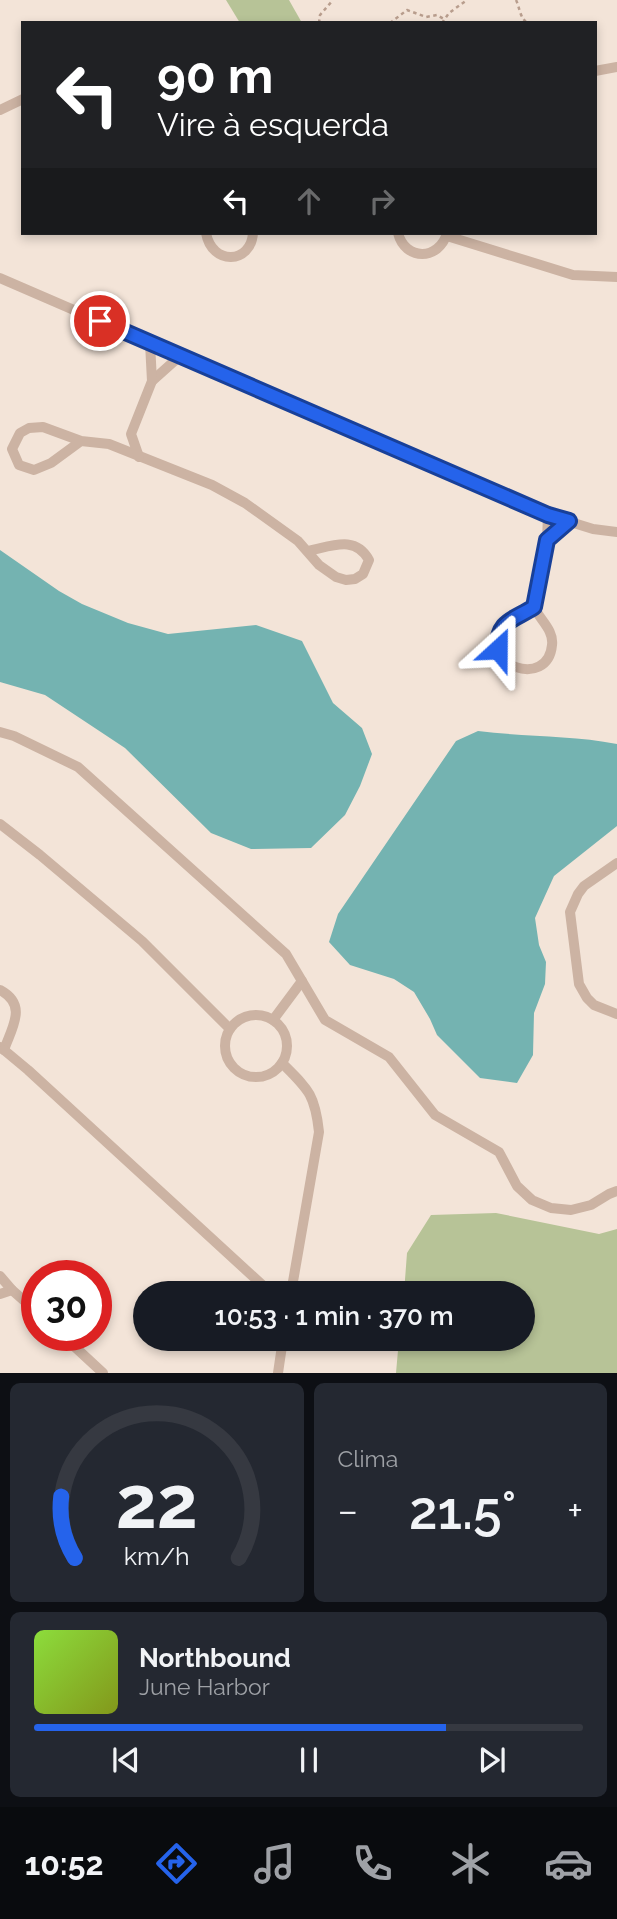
<!DOCTYPE html>
<html lang="pt">
<head>
<meta charset="utf-8">
<style>
	body { margin:0; font-family:Raleway,sans-serif; background:#242831; color:#f1f3f6; height:100vh; display:flex; flex-direction:column; font-size:26px; white-space:nowrap }
	* { box-sizing:border-box; margin:0 }
	p { font-size:23px; color:#9ea1a6 }
	.icon { flex:none; width:38px; height:38px; fill:none; stroke:currentColor; stroke-width:2; stroke-linecap:round; stroke-linejoin:round }
	.map { position:relative; height:1373px; overflow:hidden }
	.side { display:flex; flex-direction:column; gap:10px; padding:10px; background:#0d0f14; flex:1 }
	.side>* { flex:none }
	.guide { position:absolute; left:21px; top:21px; width:576px; height:214px; border-radius:0px; box-shadow:0 4px 10px #0003; background:#202124; color:#fff; overflow:hidden }
	.speed { position:absolute; left:21px; top:1260px; display:flex; gap:14px; font-size:35px; font-weight:700; text-align:center }
	.speed>* { display:grid; place-content:center; width:91px; height:91px; border-radius:50%; background:#171b24; box-shadow:0 4px 10px #0003; line-height:1 }
	.speed .limit { border:10px solid #d22; background:#fff; color:#111 }
	.pin { position:absolute; display:grid; place-items:center; width:60px; height:60px; color:#fff; margin:-30px; border:4px solid #fff; border-radius:50%; box-shadow:0 2px 7px #0007 }
	.me { position:absolute; width:77px; margin:-38px; rotate:24deg; stroke-linejoin:round; filter:drop-shadow(0 0 5px #0008) }
	.turn { display:flex; align-items:center; gap:24px; height:147px; padding:0 21px; font-size:32px }
	.turn .icon { width:91px; height:91px; stroke-width:2.5 }
	.turn b { display:block; font-size:49px; line-height:60px }
	.lanes { display:flex; align-items:center; height:66px; padding:0 21px; background:#0003; justify-content:center; gap:35px; direction:ltr }
	.lanes .off { opacity:.35 }
	.big { font-size:52px; font-weight:600; line-height:1.1 }
	.side .tile { flex:1; display:flex; flex-direction:column; justify-content:center; gap:10px; min-width:0; padding:0 24px; border-radius:10px; background:#242831 }
	.side .dial { align-items:center; gap:0 }
	.dial svg { height:182px; overflow:visible; fill:none; stroke:#363941; stroke-width:7; stroke-linecap:round; text-anchor:middle }
	.dial text { fill:#f1f3f6; stroke:none }
	.song { display:flex; align-items:center; gap:21px }
	.cover { width:84px; height:84px; border-radius:10px; background:linear-gradient(135deg,hsl(90 70% 55%),hsl(70 70% 35%)) }
	.played { height:7px; border-radius:4px; background:linear-gradient(90deg,#2563eb 75%,#363941 75%) }
	.keys { display:flex; justify-content:space-around; direction:ltr }
	.heat { display:flex; justify-content:space-between; align-items:center; font-size:38px; direction:ltr }
	.side .tiles { flex:1; display:grid; gap:10px; grid-template-columns:1fr 1fr }
	.tile:last-child { grid-column:span 2 }
	.trip { position:absolute; left:133px; top:1281px; width:402px; height:70px; border-radius:35px; background:#171b24; box-shadow:0 4px 10px #0003; font-weight:600; line-height:70px; text-align:center }
	.tabs { display:flex; height:112px; justify-content:space-around; align-items:center; background:#090b0e; color:#9ea1a6 }
	.tabs .icon { width:49px; height:49px }
	.tabs .active { color:#2563eb }
	.tabs b { font-size:32px; color:#f1f3f6 }
	.map>svg:first-child { display:block }
	.green { fill:#b7c397 }
	.water { fill:#74b3b1 }
	.lines { fill:none; stroke-linecap:round; stroke-linejoin:round }
	.path { stroke:#b89d8d; stroke-width:2.5; stroke-dasharray:3.5 3.5; stroke-linecap:butt }
	.minor { stroke:#ccb3a3; stroke-width:10 }
	.route-casing { stroke:#184099; stroke-width:18 }
	.route { stroke:#2563eb; stroke-width:12 }
</style>
</head>
<body>
<div class="map">
<svg width="617" height="1373" viewBox="0 0 617 1373">
	<rect width="100%" height="100%" fill="#f3e4d8"/>
	<g class="green">
		<path d="M226 0H289L302 23H240Z"/>
		<path d="M496 1213 599 1234 617 1229V1373H396L399 1339H523V1293H404L407 1253 431 1215Z"/>
	</g>
	<g class="water">
		<path d="M0 550 59 591 82 604 128 623 168 634 256 625 302 641 333 703 362 728 372 754 360 786 345 815 311 848 251 849 211 833 125 748 45 695 0 682Z"/>
		<path d="M478 731C524 737 571 735 617 744V826L554 876 535 918 539 945 546 962 545 984 534 1013 533 1055 517 1083 480 1078 437 1035 430 1019 414 992 394 979 350 965 329 942 338 914 456 741Z"/>
	</g>
	<g class="lines">
		<g class="path">
			<path d="M516 0C520 8 519 16 527 23"/>
			<path d="M319 23 320 15 333 0"/>
			<path d="M390 23 407 10 426 17 437 15 444 19"/>
			<path d="M442 23 449 13 467 0"/>
		</g>
		<g class="minor">
			<path d="M595 71 617 67"/>
			<path d="M0 110 23 99"/>
			<path d="M206 233C212 266 251 264 253 233"/>
			<path d="M398 233C405 261 439 261 447 233"/>
			<path d="M447 236 573 275 617 277"/>
			<path d="M0 278 548 515 593 529 617 532"/>
			<path d="M152 381 180 356"/>
			<path d="M81 441 51 463 34 470 19 465 12 449 20 433 29 428 43 427 81 441 109 444 212 485 245 503 298 541 319 565 336 577 346 580 355 579 363 574 369 560C355 534 330 547 307 551"/>
			<path d="M139 457 131 434 152 381 150 343"/>
			<path d="M547 540 569 521"/>
			<path d="M534 607C540 620 554 630 552 645 548 690 477 665 502 627 509 617 524 613 534 607Z"/>
			<path d="M534 607 547 540 548 515"/>
			<path d="M0 732 14 736 78 767 286 954 325 1020 389 1057 435 1115 499 1152 517 1186 532 1200 551 1208 571 1210 591 1205 609 1194 617 1191"/>
			<path d="M0 824 40 855 142 941 230 1029"/>
			<path d="M617 863 584 886 578 894 570 912 579 984 587 998 594 1005 617 1014"/>
			<path d="M0 990C28 1005 12 1027 4 1050L0 1047"/>
			<circle cx="256" cy="1046" r="31"/>
			<path d="M273 1020 302 981"/>
			<path d="M4 1050 28 1070 271 1293"/>
			<path d="M282 1063C308 1089 315 1094 319 1132L291 1293"/>
			<path d="M0 1276 12 1290 0 1294"/>
			<path d="M12 1290 37 1312"/>
			<path d="M62 1335 103 1373"/>
			<path d="M278 1373 283 1339"/>
		</g>
	</g>
	<g class="lines">
		<defs>
			<path id="route" d="M100 321 548 515 569 521 547 540 534 607C514 620 497 620 498 649"/>
		</defs>
		<use href="#route" class="route-casing"/>
		<use href="#route" class="route"/>
	</g>
</svg>
<div class="speed"><div class="limit">30</div></div>
<div class="pin" style="left:100px;top:321px;background:#d93025"><svg class="icon" aria-label="arrive" viewBox="0 0 24 24"><path d="M6 21V4h12l-3 4 3 4H6"/></svg></div>
<svg class="me" style="left:498px;top:649px" viewBox="-20 -20 40 40"><path d="M0-17L14 15 0 8-14 15z" fill="#2563eb" stroke="#fff" stroke-width="4"/></svg>
<div class="trip">10:53 · 1 min · 370 m</div>
<div class="guide">
<div class="turn"><svg class="icon" aria-label="left" viewBox="0 0 24 24"><path d="M17 20v-9H6M10 6l-5 5 5 5"/></svg><div><b>90 m</b>Vire à esquerda</div></div>
<div class="lanes"><svg class="icon" aria-label="left" viewBox="0 0 24 24"><path d="M17 20v-9H6M10 6l-5 5 5 5"/></svg><svg class="icon off" aria-label="ahead" viewBox="0 0 24 24"><path d="M12 20V5M6 11l6-6 6 6"/></svg><svg class="icon off" aria-label="right" viewBox="0 0 24 24"><path d="M7 20v-9h11M14 6l5 5-5 5"/></svg></div>
</div>
</div>
<section class="side">
<div class="tiles">
<div class="tile dial"><svg viewBox="0 0 100 80">
<path d="M14 69A42 42 0 1 1 86 69"/>
<path d="M14 69A42 42 0 0 1 8 42" stroke="#2563eb"/>
<text x="50" y="56" font-size="32" font-weight="700">22</text>
<text x="50" y="72" font-size="11">km/h</text>
</svg></div>
<div class="tile"><p>Clima</p>
<div class="heat"><a>−</a><b class="big">21.5°</b><a>+</a></div>
</div>
<div class="tile">
<div class="song"><i class="cover"></i><div><b>Northbound</b><p>June Harbor</p></div></div>
<div class="played"></div>
<div class="keys"><svg class="icon" aria-label="previous" viewBox="0 0 24 24"><path d="M18 5L8 12l10 7zM5 5v14"/></svg><svg class="icon" aria-label="pause" viewBox="0 0 24 24"><path d="M8 5v14M16 5v14"/></svg><svg class="icon" aria-label="next" viewBox="0 0 24 24"><path d="M6 5l10 7-10 7zM19 5v14"/></svg></div>
</div>
</div>
</section>
<nav class="tabs">
<b>10:52</b>
<svg class="icon active" aria-label="directions" viewBox="0 0 24 24"><path d="M12 3l9 9-9 9-9-9zM9 14v-3h6M13 9l2 2-2 2"/></svg>
<svg class="icon" aria-label="music" viewBox="0 0 24 24"><path d="M9 18V5l10-2v13"/><circle cx="6" cy="18" r="3"/><circle cx="16" cy="16" r="3"/></svg>
<svg class="icon" aria-label="phone" viewBox="0 0 24 24"><path d="M5 4h4l2 5-3 2q2 4 5 5l2-3 5 2v4C11 20 4 13 5 4z"/></svg>
<svg class="icon" aria-label="climate" viewBox="0 0 24 24"><path d="M12 3v18M4 7l16 10M4 17L20 7"/></svg>
<svg class="icon" aria-label="car" viewBox="0 0 24 24"><path d="M5 17H2v-5l4-1 3-4h7l3 4 3 1v5h-3M9 17h6M6 11h13"/><circle cx="7" cy="17" r="2"/><circle cx="17" cy="17" r="2"/></svg>
</nav>
</body>
</html>
